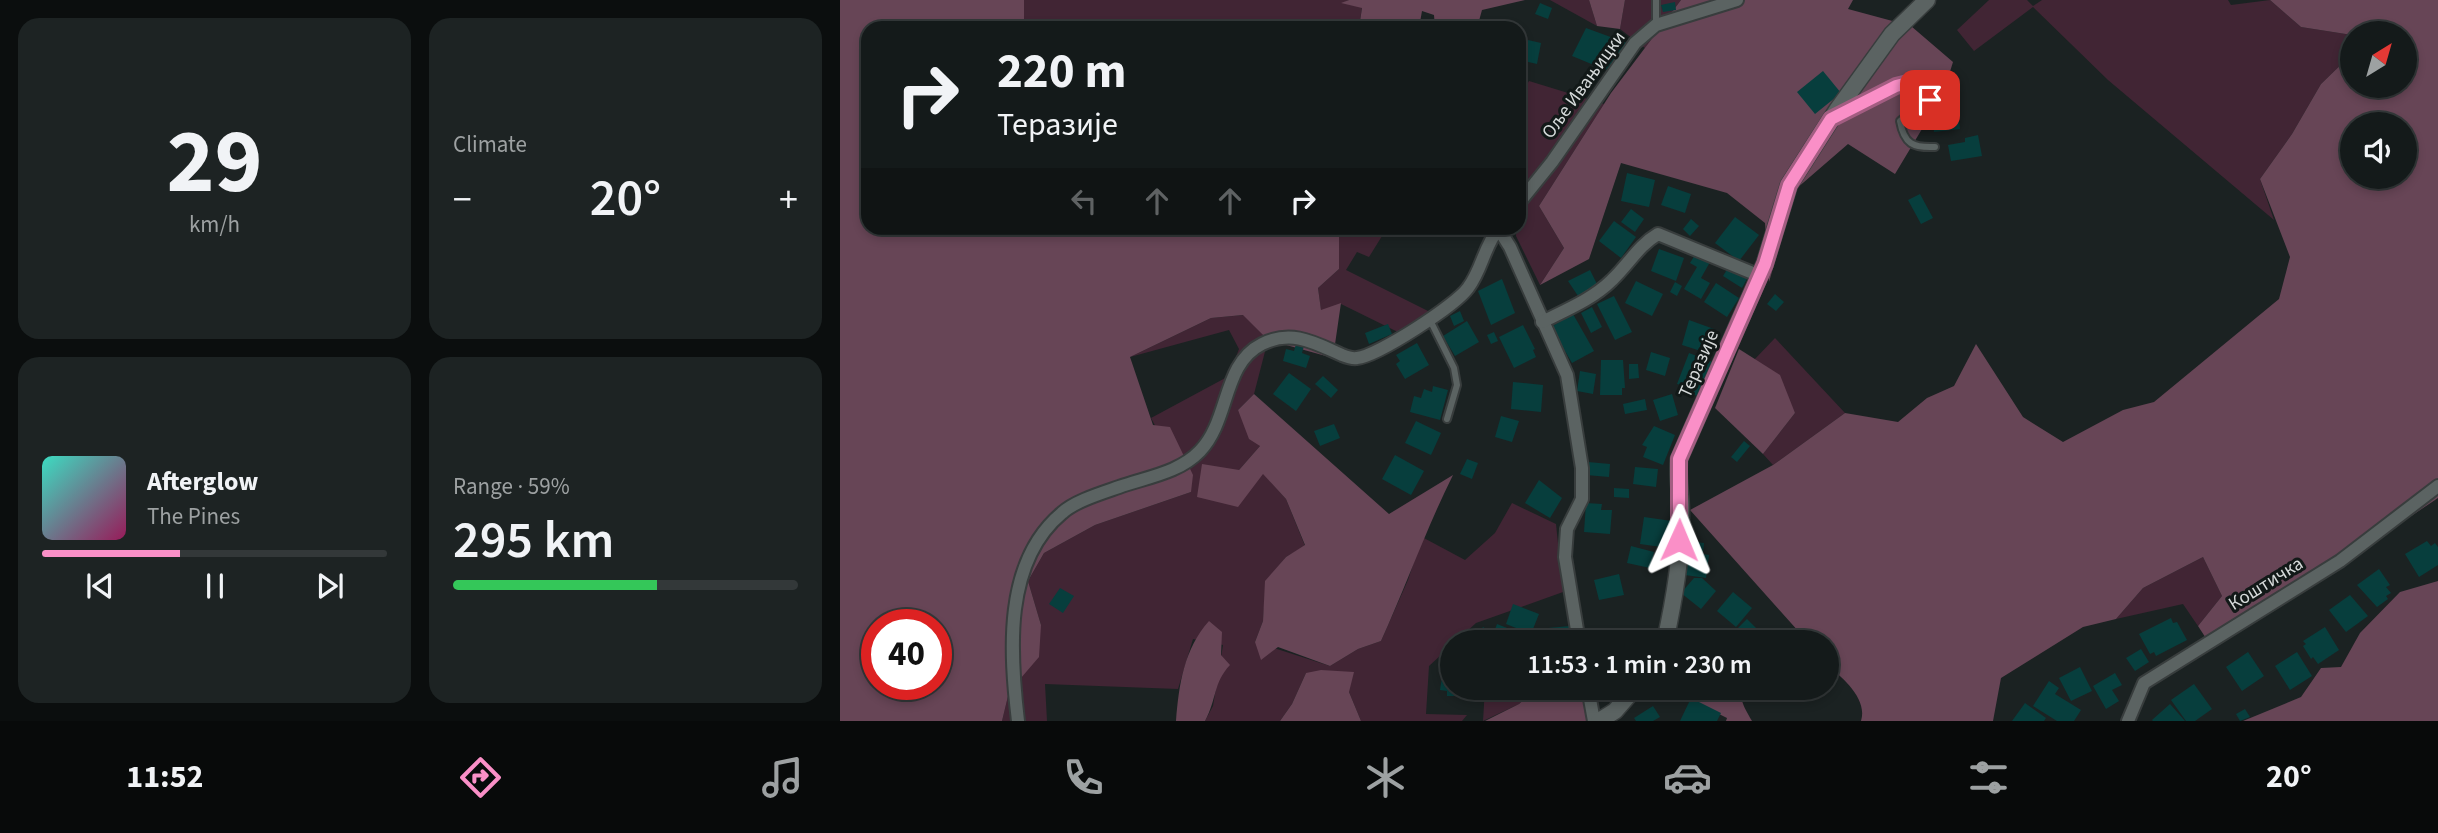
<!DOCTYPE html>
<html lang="en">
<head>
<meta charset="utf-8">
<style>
	body { margin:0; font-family:"Source Sans 3",sans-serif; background:#1d2323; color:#f1f3f6; height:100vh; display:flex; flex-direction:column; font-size:26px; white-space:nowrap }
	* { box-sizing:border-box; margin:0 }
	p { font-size:23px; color:#9da1a2 }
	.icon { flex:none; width:38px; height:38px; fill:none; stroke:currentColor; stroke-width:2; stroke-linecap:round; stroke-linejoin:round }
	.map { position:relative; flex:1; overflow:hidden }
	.sheet { display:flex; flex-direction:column; gap:18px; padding:18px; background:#0b0e0e; width:840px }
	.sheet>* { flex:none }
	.banner { position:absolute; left:21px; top:21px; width:665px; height:214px; border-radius:21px; box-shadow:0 4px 10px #0003,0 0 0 2px #333839; background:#141a1a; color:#f1f3f6; overflow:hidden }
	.needle { width:46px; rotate:37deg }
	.tools { position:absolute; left:1500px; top:21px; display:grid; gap:14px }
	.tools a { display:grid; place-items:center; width:77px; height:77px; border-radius:50%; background:#141a1a; box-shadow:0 4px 10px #0003,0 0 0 2px #333839; font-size:35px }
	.speed { position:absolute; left:21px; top:609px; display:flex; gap:14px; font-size:35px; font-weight:700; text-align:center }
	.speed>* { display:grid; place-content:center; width:91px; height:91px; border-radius:50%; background:#141a1a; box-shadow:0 4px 10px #0003,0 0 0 2px #333839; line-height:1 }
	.speed .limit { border:10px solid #d22; background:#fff; color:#111 }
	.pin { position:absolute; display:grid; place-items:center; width:60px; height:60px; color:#fff; margin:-30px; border-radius:14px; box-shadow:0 4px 10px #0006 }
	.me { position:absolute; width:77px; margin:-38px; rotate:1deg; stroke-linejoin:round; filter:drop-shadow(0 0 5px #0008) }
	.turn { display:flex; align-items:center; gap:24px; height:147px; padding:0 21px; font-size:32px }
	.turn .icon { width:91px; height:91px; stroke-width:2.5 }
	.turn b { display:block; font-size:49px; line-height:60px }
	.lanes { display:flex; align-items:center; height:66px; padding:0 21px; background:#0003; justify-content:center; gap:35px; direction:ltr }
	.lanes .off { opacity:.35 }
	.big { font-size:52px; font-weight:600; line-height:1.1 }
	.sheet .widget { flex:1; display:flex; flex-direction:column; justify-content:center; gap:10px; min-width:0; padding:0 24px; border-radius:21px; background:#1d2323 }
	.sheet .dial { align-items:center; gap:0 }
	.dial b { font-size:91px; line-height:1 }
	.song { display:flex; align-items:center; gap:21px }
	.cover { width:84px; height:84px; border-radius:10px; background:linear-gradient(135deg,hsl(170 70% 55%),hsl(330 70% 35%)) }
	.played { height:7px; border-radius:4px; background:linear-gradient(90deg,#fa8fc7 40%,#333839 40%) }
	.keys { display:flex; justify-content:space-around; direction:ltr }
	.heat { display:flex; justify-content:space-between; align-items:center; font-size:38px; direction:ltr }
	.charge { height:10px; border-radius:5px; background:linear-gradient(90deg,#34c759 59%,#333839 0) }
	.sheet .tiles { flex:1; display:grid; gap:18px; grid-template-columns:repeat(2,1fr) }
	.trip { position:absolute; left:600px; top:630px; width:399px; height:70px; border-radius:35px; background:#141a1a; box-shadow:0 4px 10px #0003,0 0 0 2px #333839; font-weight:600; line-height:70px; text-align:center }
	.tab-bar { display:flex; height:112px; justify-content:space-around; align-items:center; background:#080a0a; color:#9da1a2 }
	.tab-bar .icon { width:49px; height:49px }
	.tab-bar .current { color:#fa8fc7 }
	.tab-bar b { font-size:32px; color:#f1f3f6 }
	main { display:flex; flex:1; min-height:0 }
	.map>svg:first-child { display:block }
	.green { fill:#412534 }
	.forest { fill:#674556; fill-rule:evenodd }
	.building { fill:#073e3d }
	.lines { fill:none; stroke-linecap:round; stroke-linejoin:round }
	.service-casing { stroke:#383d3d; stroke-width:10 }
	.minor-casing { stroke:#383d3d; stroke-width:16 }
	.tertiary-casing { stroke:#383d3d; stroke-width:19 }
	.service { stroke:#5b6362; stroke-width:6 }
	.minor { stroke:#5b6362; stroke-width:12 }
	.tertiary { stroke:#5b6362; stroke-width:16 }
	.route-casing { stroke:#a25d81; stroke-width:18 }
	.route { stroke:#fa8fc7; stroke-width:12 }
	.labels { text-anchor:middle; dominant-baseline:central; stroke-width:6; stroke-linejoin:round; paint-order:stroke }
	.street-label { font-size:19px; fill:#d6dada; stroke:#121918 }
</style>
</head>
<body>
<main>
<section class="sheet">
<div class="tiles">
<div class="widget dial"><b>29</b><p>km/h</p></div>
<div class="widget"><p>Climate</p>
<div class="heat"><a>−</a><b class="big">20°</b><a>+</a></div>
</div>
<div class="widget">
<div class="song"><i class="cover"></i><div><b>Afterglow</b><p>The Pines</p></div></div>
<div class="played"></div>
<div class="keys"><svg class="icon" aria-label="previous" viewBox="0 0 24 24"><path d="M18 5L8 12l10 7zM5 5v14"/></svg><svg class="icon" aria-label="pause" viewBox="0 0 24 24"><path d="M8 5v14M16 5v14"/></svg><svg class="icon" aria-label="next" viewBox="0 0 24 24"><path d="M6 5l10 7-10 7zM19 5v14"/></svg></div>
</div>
<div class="widget"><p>Range · 59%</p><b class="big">295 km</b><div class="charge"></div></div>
</div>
</section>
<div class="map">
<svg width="1598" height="721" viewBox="0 0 1598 721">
	<rect width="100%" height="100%" fill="#1b2222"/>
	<g class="green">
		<path d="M184 0H509L503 3 522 7 519 28H184Z"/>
		<path d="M710 0H749L757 26Z"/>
		<path d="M785 0H841L805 48 780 29Z"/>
		<path d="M1149 0H1187L1193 6 1202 0H1388L1391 5 1430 0 1461 27 1512 35V54L1481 84 1452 134 1420 179 1434 220 1268 80 1193 7 1134 51 1117 30Z"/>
		<path d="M689 81 764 104 699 206 724 248 700 285 676 236 679 97Z"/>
		<path d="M498 228H547L529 257 517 252 506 270 592 313 562 334 501 304 481 311 478 288 499 269Z"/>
		<path d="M404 315 428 340 414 394 398 410 420 446 399 470 357 497 423 473 446 499 465 546 446 557 426 581 423 621 415 642 490 666 518 649 541 641 568 580 582 537 625 560 655 533 672 503 716 524 723 592 636 623 589 666 586 714 627 715 622 721H521L509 692 466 673 452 704 440 721H365L373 706 383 645 353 639 338 689 205 684 207 721H162L169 692 201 625 188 581 204 553 255 525 351 492 311 418 389 376 399 349 389 330 290 357 371 318Z"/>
		<path d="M935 338 1005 413 933 465 923 454 955 413 914 360Z"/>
		<path d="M1363 557 1382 596 1358 626 1343 604 1276 619 1303 588Z"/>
		<path d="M645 688H697L679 704 643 721Z"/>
	</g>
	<g class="forest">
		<path d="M0 0H184V28H28V228L499 229V269L478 288 481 310 501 303 493 358 428 340 403 315 371 318 290 357 313 425 330 427 353 475 351 492 255 525 204 553 188 581 201 625 199 657 169 692 162 721H0ZM37 625H96V684H37Z"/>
		<path d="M509 0H685L642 10 637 28H595L594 15 582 11 579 28H519L522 8 501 3Z"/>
		<path d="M749 0H785L780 29 757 26Z"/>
		<path d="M841 0H1013L1008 9 1071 26 1113 62 1103 94 1055 174 1008 144 956 189 929 282 925 223 887 193 781 163 749 259 700 285 724 248 699 206 771 93Z"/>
		<path d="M1430 0H1598V498L1373 649 1358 626 1382 596 1363 557 1303 588 1276 619 1243 627 1161 678 1153 721H1021C1028 698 1002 678 987 664V642H968L850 510 933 465 1005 413 1058 422 1087 398 1114 386 1136 344 1183 417 1223 442 1283 410 1314 402 1439 299 1450 257 1420 179 1452 134 1481 84 1512 54V86H1564V33L1512 35 1461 27ZM1512 124H1564V177H1512Z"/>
		<path d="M899 349 940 375 955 413 923 454 875 408Z"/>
		<path d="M414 394 549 514 613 475C586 529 566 586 541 641L518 649 490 666 438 647 421 660 415 642 423 621 425 581 446 557 465 545 446 499 423 474 398 507 357 497 362 464 399 470 420 446 409 439 398 410Z"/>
		<path d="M1598 581V721H1403L1461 697 1481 668 1501 667 1520 633 1560 592Z"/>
		<path d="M369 621 382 632 381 655 390 665C373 683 377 699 365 721H336C339 684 344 649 369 621Z"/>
		<path d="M481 670 514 672 509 692 521 721H440L452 704 466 673Z"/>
		<path d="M697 688H753L749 721H645L679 704Z"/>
		<path d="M846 688H902C898 699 907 712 912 721H886L887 718 843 696Z"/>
	</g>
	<g class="building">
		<path d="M835 2 836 10 823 12 821 5Z"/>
		<path d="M700 3 712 8 708 19 695 14Z"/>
		<path d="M746 28 787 43 766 70 732 56Z"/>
		<path d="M688 40 701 43 697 64 684 61Z"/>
		<path d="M983 71 1001 93 975 114 957 92Z"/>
		<path d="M1118 111 1120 129 1094 132 1092 113Z"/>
		<path d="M1138 135 1142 156 1111 161 1108 145 1125 142V138Z"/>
		<path d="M787 173 815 180 809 207 781 201Z"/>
		<path d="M828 186 851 194 845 213 821 205Z"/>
		<path d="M1080 194 1093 218 1081 224 1068 200Z"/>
		<path d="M791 209 804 219 795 232 781 222Z"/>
		<path d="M895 217 919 235 899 261 875 243Z"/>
		<path d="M851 219 859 226 850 236 843 229Z"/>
		<path d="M774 221 796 237 781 258 759 241Z"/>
		<path d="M819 249 844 258 836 281 811 271Z"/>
		<path d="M856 253 870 262 861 278 870 283 861 299 844 289 857 267 850 263Z"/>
		<path d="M888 268 907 279 902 288 883 276Z"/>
		<path d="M750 270 757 284 748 289 751 294 740 299 728 281Z"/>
		<path d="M662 279 675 313 651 325 638 291Z"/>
		<path d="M796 281 823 294 812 316 785 303Z"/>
		<path d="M835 282 842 286 837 296 830 292Z"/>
		<path d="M876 283 899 298 887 317 864 302Z"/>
		<path d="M935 294 944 302 936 311 927 304Z"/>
		<path d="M774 296 792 332 775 340 757 304Z"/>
		<path d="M752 307 762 327 751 333 741 313Z"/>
		<path d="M620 311 624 321 614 326 610 316Z"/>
		<path d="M733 314 754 351 732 363 711 327Z"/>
		<path d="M849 320 874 329 867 353 842 345Z"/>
		<path d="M627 321 639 342 615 356 603 336Z"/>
		<path d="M548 324 552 334 529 344 525 333Z"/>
		<path d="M683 325 695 349 693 350 696 357 674 368 659 337Z"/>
		<path d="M654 332 658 341 651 344 647 335Z"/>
		<path d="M577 343 589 365 565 379 556 364 560 361 556 355Z"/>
		<path d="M456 344 464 346 462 353 470 356 466 368 443 361 446 349 454 351Z"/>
		<path d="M811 352 830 358 825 376 806 370Z"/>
		<path d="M849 353 875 363 863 394 859 392 857 396 839 389 841 385 837 384Z"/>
		<path d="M761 360H783L785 388H782V395H760Z"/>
		<path d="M789 364H798L799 378 789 379Z"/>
		<path d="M740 371 756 374 753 394 737 391Z"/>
		<path d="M449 373 471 389 456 411 433 394Z"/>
		<path d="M483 376 498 390 491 398 475 384Z"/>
		<path d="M673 382 703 385 701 412 671 409Z"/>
		<path d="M593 386 608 390 600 420 570 412 574 396 581 398 584 389 592 392Z"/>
		<path d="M832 394 838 415 820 421 813 400Z"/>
		<path d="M805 399 807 410 785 414 783 404Z"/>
		<path d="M661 416 679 421 672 442 655 437Z"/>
		<path d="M576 421 601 433 591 455 565 443Z"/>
		<path d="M494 424 500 438 480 446 474 431Z"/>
		<path d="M814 426 835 435 823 465 803 457 807 447 802 445Z"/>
		<path d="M904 441 910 446 897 462 891 457Z"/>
		<path d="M555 455 584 471 571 495 542 479Z"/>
		<path d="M627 459 638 463 632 479 620 474Z"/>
		<path d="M748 462 770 464 769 477 746 475Z"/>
		<path d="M795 467 818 469 816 487 793 484Z"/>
		<path d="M699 480 722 498 710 518 685 503Z"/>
		<path d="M774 488 789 489V498L774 497Z"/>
		<path d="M746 503 762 504 761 510H772L770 534 744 532Z"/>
		<path d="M804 517 832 521 828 548 800 544Z"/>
		<path d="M849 541 864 543 863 554 869 555 866 578 845 575Z"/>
		<path d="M1587 541 1591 546 1595 543 1598 547V565L1579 577 1565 554Z"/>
		<path d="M791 546 814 552 810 568 787 563Z"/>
		<path d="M1539 569 1550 585 1546 587 1551 593 1546 596 1548 599 1537 607 1517 585Z"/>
		<path d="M779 574 784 595 759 600 754 580Z"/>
		<path d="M854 578H862L876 591 861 609 841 593Z"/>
		<path d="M220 588 234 596 223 613 209 604Z"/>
		<path d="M893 592 912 608 896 627 877 611Z"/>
		<path d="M1510 595 1528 616 1506 632 1489 610Z"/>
		<path d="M673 604 699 614 691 634 666 624Z"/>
		<path d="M1331 618 1333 623 1337 622 1347 640 1316 656 1314 652 1310 654 1299 634Z"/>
		<path d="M907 619 924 636 918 642H895L889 637Z"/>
		<path d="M657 624 685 635 683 640 688 642 651 640Z"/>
		<path d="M730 626 732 642 710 640 708 628Z"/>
		<path d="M643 627 648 630 640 642H625L627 638 633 641Z"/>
		<path d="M1485 627 1499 650 1478 664 1473 657 1471 659 1463 646 1466 644 1463 641Z"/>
		<rect x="751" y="628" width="10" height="14"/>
		<path d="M1301 649 1309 662 1295 671 1286 658Z"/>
		<path d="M1408 652 1424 676 1402 691 1386 667Z"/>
		<path d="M1457 652 1472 676 1450 690 1435 666Z"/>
		<path d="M604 664 612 666V688H633L632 696H607V691L600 690Z"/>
		<path d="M1240 667 1252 691 1231 701 1219 678Z"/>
		<path d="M1275 673 1282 685 1272 690 1279 701 1266 709 1253 686Z"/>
		<path d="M1209 681 1219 688 1215 694 1241 710 1234 721H1217L1193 706Z"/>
		<path d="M1354 684 1372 709 1355 721H1346L1331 700Z"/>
		<path d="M804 688H834L822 702Z"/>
		<path d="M851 698 881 713 877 721H840Z"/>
		<path d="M1185 703 1206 718 1204 721H1172Z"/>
		<path d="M1330 704 1345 721H1313L1312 720Z"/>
		<path d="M813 706 820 717 813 721H796L794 718Z"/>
		<path d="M1405 709 1410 717 1400 721 1396 714Z"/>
	</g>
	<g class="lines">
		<defs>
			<g id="service">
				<path d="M816 0V25"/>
				<path d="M999 115 1056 86 1088 81 1095 86V93L1060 121C1064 144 1073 148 1095 147"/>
				<path d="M590 320 614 368 617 385 607 419"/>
			</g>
			<g id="minor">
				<path d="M679 203 712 162 795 43 816 25 897 0"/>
				<path d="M658 228 670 247 727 375 742 468V499L727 529 725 557 739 642"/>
				<path d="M702 322C726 310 753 299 772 280 788 265 799 245 818 234L920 276"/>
				<path d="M748 688 754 721"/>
				<path d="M178 721C170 653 163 562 222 513 235 501 262 493 279 487 307 477 339 473 360 451 390 420 382 364 422 344 452 329 475 343 502 355 507 357 512 359 517 358 538 356 616 305 628 288 642 270 644 246 659 228"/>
				<path d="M1288 721 1304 683 1500 561 1598 486"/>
			</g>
			<g id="tertiary">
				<path d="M825 642C834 600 842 556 841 513 841 494 837 478 839 459L925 263 949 185 997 110 1052 34 1087 0"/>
				<path d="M759 721 775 711 795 688"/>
			</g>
		</defs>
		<use href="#service" class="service-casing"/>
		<use href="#minor" class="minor-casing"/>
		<use href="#tertiary" class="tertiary-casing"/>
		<use href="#service" class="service"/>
		<use href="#minor" class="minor"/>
		<use href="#tertiary" class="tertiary"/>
	</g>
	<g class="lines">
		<defs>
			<path id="route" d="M839 540V459L925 264 949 185 991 119 1056 86 1076 81H1088L1095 86V93L1090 100"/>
		</defs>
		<use href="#route" class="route-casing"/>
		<use href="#route" class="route"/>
	</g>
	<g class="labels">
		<g class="street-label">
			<text transform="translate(744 85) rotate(-54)">Оље Ивањицки</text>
			<text transform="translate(859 364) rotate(-66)">Теразије</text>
			<text transform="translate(1426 584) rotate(-32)">Коштичка</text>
		</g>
	</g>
</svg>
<div class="tools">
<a><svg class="needle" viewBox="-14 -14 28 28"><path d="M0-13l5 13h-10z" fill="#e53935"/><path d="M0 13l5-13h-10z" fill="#9da1a2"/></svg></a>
<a><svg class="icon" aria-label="sound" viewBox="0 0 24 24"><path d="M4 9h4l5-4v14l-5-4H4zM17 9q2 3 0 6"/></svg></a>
</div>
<div class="speed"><div class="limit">40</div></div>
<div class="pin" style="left:1090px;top:100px;background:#d93025"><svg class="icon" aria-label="arrive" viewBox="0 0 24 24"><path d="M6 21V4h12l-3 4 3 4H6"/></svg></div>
<svg class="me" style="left:839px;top:540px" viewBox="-20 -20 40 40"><path d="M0-17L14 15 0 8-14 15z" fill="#fa8fc7" stroke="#fff" stroke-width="4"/></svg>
<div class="trip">11:53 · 1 min · 230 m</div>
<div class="banner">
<div class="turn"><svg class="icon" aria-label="right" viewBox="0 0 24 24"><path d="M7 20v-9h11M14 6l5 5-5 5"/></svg><div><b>220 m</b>Теразије</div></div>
<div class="lanes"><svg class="icon off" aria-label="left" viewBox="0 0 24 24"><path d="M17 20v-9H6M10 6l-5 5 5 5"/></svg><svg class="icon off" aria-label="ahead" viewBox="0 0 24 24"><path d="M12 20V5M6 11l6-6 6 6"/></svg><svg class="icon off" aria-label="ahead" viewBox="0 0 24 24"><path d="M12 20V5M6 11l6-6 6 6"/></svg><svg class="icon" aria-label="right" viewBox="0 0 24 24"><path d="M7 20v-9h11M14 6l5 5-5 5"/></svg></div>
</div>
</div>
</main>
<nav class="tab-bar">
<b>11:52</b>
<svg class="icon current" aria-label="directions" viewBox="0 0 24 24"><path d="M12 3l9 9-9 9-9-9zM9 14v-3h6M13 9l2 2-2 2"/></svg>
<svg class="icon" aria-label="music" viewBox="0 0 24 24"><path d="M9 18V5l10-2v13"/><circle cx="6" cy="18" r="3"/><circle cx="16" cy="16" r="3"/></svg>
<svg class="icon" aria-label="phone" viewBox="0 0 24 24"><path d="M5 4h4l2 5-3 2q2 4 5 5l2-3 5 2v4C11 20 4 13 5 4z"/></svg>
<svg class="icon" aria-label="climate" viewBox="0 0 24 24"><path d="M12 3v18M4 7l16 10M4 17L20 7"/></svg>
<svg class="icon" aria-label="car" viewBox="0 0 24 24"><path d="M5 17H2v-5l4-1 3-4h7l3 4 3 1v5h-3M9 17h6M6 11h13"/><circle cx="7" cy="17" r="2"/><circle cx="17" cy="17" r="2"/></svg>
<svg class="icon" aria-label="filters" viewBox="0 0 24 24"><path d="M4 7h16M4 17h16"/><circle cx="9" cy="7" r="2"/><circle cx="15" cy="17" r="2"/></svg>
<b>20°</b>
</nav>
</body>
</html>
